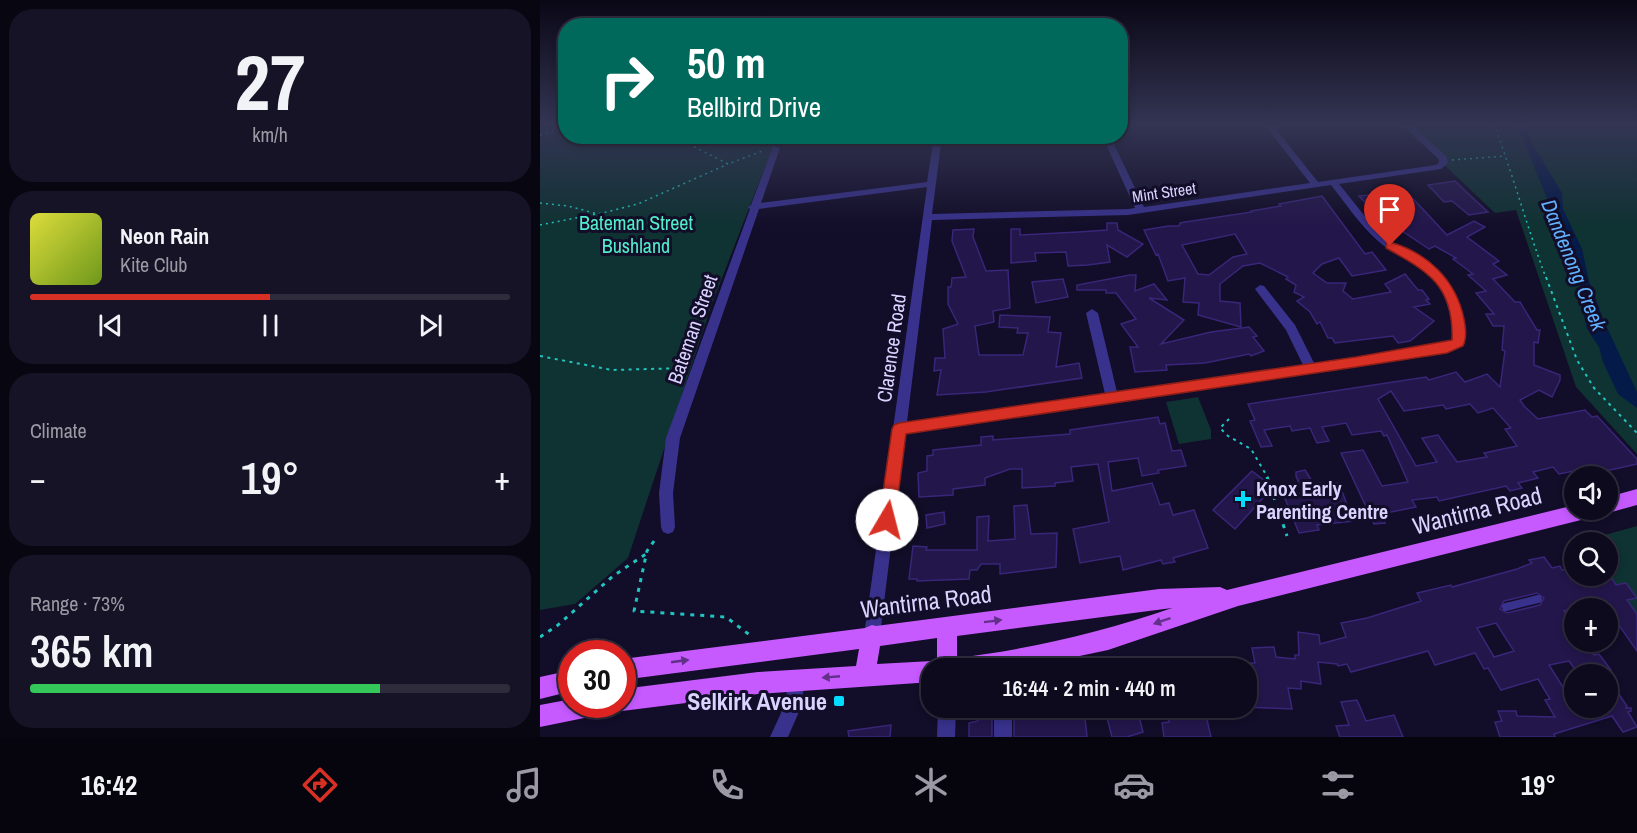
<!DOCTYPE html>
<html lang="en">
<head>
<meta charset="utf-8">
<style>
	body { margin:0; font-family:"Archivo Narrow",sans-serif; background:#171327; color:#f1f3f6; height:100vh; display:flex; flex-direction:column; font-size:22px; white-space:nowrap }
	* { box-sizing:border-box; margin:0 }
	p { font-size:20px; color:#9b9aa4 }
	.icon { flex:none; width:33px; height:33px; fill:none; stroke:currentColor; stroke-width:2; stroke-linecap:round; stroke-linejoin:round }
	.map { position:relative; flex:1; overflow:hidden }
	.drawer { display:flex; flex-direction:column; gap:9px; padding:9px; background:#080610; width:540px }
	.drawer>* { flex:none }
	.hud { position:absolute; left:18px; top:18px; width:570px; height:126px; border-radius:24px; box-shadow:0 3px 9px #0003,0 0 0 2px #2e2b3c; background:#00695c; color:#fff; overflow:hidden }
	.fabs { position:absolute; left:1024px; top:466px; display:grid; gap:12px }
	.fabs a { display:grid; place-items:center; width:54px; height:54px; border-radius:50%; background:#0e0a1e; box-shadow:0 3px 9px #0003,0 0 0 2px #2e2b3c; font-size:30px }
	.speed { position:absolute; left:18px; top:640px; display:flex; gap:12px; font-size:30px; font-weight:700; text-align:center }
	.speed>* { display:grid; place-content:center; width:78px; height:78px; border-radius:50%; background:#0e0a1e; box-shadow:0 3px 9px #0003,0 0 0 2px #2e2b3c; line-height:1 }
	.speed .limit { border:9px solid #d22; background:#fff; color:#111 }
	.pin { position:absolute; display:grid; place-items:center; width:51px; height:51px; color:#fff; margin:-62px -26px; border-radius:50% 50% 50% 0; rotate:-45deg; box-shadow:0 0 6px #0007 }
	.pin .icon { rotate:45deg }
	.me { position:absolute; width:66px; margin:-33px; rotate:8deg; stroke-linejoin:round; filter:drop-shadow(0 0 4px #0008) }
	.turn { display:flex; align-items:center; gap:21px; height:126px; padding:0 30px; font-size:27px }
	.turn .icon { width:78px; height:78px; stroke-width:2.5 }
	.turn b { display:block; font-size:42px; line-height:51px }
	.big { font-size:45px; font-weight:600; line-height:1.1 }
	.drawer .card { flex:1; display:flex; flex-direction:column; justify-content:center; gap:9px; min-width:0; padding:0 21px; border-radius:24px; background:#171327 }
	.drawer .dial { align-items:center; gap:0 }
	.dial b { font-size:78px; line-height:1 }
	.song { display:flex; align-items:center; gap:18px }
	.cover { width:72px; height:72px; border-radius:9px; background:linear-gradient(135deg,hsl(60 70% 55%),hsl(80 70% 35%)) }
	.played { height:6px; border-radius:3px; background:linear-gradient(90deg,#d93025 50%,#2e2b3c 50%) }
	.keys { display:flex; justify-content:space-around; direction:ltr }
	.heat { display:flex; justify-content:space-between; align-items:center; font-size:33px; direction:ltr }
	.charge { height:9px; border-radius:4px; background:linear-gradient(90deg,#34c759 73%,#2e2b3c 0) }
	.trip { position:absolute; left:381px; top:658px; width:336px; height:60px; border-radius:24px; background:#0e0a1e; box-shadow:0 3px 9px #0003,0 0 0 2px #2e2b3c; font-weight:600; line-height:60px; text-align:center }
	.menu { display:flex; height:96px; justify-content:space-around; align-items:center; background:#06040c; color:#9b9aa4 }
	.menu .icon { width:42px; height:42px }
	.menu .active { color:#d93025 }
	.menu b { font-size:27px; color:#f1f3f6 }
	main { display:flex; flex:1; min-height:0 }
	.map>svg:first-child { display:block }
	.green { fill:#0f3232 }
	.water { fill:#041b49 }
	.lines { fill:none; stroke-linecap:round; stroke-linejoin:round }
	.stream-far1 { stroke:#041b49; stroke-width:3 }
	.stream { stroke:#041b49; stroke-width:4 }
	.building { fill:#23164b; stroke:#392679; stroke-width:1.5; fill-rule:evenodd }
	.path-far2 { stroke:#21c5c0; stroke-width:1.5; stroke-dasharray:2 4; stroke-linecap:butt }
	.path-far1 { stroke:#21c5c0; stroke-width:2; stroke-dasharray:3 4.5; stroke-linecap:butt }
	.path { stroke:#21c5c0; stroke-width:3; stroke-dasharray:4 6; stroke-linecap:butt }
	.lane { stroke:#38328c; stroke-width:8 }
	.street { fill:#38328c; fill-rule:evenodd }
	.primary { fill:#c65aff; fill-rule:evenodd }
	.oneway { fill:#633089 }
	.route { fill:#d93025; stroke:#8d1f18; stroke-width:1.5 }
	.poi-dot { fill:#00ddfe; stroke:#120d28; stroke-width:2 }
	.labels { text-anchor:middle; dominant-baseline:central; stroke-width:6; stroke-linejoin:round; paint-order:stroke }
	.far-street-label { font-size:16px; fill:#dad3ff; stroke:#120d28 }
	.park-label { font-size:20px; fill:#52edcb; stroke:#120d28 }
	.street-label { font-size:20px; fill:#dad3ff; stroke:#120d28 }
	.poi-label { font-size:20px; font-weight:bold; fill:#dad3ff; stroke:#120d28; text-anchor:start }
	.water-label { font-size:21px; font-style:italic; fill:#61b1ff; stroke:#120d28 }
	.near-street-label { font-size:24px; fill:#dad3ff; stroke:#120d28 }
	.near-poi-label { font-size:24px; font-weight:bold; fill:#dad3ff; stroke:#120d28; text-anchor:end }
</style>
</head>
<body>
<main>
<section class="drawer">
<div class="card dial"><b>27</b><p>km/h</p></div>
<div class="card">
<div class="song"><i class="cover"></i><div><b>Neon Rain</b><p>Kite Club</p></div></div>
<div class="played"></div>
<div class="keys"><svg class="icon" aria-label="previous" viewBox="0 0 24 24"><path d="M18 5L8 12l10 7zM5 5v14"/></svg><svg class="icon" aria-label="pause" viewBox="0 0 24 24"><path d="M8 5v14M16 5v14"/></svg><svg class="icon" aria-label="next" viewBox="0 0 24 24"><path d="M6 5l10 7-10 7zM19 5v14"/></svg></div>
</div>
<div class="card"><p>Climate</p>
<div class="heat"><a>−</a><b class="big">19°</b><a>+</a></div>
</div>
<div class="card"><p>Range · 73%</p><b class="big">365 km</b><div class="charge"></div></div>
</section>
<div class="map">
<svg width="1097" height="737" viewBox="0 0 1097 737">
	<rect width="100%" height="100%" fill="#120d28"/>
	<g class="green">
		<path d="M0 124H25L26 136 312 137 233 146 172 304 88 558 35 604 0 610Z"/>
		<path d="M861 124H1097V454L1036 387 976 210 955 213Z"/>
		<path d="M658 397 671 430V439L639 444 626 402Z"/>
		<path d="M1097 526V615L1068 575V543H1045L1043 541Z"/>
	</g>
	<path class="water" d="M977 124H983L992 143 1022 193 1023 209 1042 249 1049 281 1063 319 1097 392V408L1078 394 1063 362 1059 347 1047 329 1040 296 1043 281 1034 254 1017 211 1006 196Z"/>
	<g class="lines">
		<path class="stream-far1" d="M1009 199 1039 278"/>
		<path class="stream" d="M1039 277 1044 290"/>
	</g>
	<g class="building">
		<path d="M915 181 937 202 948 212 929 215 912 201 904 202 888 185Z"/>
		<path d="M859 188 864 189 907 235 934 221 945 227 927 237 959 261 953 264 967 275 953 279 975 302H980L997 330H1000L998 343 994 342V365L1020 375V380L1012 397 999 390 980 400 984 406 998 419 1045 410 1052 417 1057 416 1097 459V464L1044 476 1039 470 1019 474 1013 467 993 472 998 478 978 483 982 488 970 491 966 486 899 501 897 497 872 500 876 507 841 514 845 523 834 524 801 453 823 450 842 486 868 482 847 435 844 436 841 431 812 435 806 423 782 427 789 441 777 443 770 428 752 431 750 426 724 430 732 446 721 447 710 421 715 420 708 404 886 377 889 380 916 372 925 382 947 374 960 387 965 351 962 350 964 326H953L946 314H954L936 293 946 291 928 275 933 274 913 259 916 258 895 246 889 249 859 229 851 230 819 196 840 194 844 199 853 189 857 191ZM851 391 864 411 903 405 906 409 930 404 938 413 953 408 971 428 965 429 977 446 944 453 947 457 917 462 898 435 882 438 897 462 876 466 838 399Z"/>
		<path d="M782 196 825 254 832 252 846 270 812 276 799 258 782 264 773 273 787 283H806L803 291 813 299 851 292 845 284 865 274 878 290H882L889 299 886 300 890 304 874 307 894 321 870 341 858 343 853 336 795 343 792 338H788L780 322 777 324 770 312 757 301 764 297 754 292 756 285 746 279 748 277 720 263 703 266 680 284V301L700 303 701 327 658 315 659 303 643 302 645 278 628 281 618 254 616 255 604 230 628 226H639L640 223 645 222 712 212 711 211 741 206 739 204ZM695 234 707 254 693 257 669 275 658 274 642 245Z"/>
		<path d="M567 223H577L578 230 603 244 587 257 567 245 570 262 548 265 528 266 526 252 495 253 496 261 471 263V229H480V235L538 232 567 230Z"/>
		<path d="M434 229 433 237 446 271 468 270 470 308 453 311 454 322 435 326 439 355H483L488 333H477L478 328 459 327 460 315 510 317 508 332 521 333 516 367 539 363 542 378 446 392 397 395 401 370 394 371 395 358H405L403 329 418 324 408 304V287H411L412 278 426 277 412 241 413 230Z"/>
		<path d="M590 275H596L595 291 614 284 627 300 609 298 644 320 621 344 671 332 709 327 717 336 713 337 724 351 711 356 709 354 665 363 626 365 627 370 595 372 590 347H598L581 324 596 319 576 293H566V290H537V285Z"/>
		<path d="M523 279 528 297 496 303 492 282Z"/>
		<path d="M618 417 620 424 625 423 632 451 641 450 646 466 618 470 619 473 602 476 598 458 568 462 572 491 612 483 620 505 629 503 633 515 654 510 668 548 633 558 635 562 623 564 621 560 583 570 580 556 540 563 533 529 569 522 558 464 531 467 533 481 515 483V486L482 488V469H470L445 478V485L413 489V495L379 497 378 473 387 471V456L393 455V450L441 445V437L453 436V440L530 434V430Z"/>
		<path d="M765 470 773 483H799L813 521 777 525 779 530 759 533 744 496 763 493 756 476V472Z"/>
		<path d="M712 471 733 487 695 529 673 510Z"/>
		<path d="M487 505 491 534 517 533 516 567 460 574V564H441L437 570H430L429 579 377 581V579H369L373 546 387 547 386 550H437V517L449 516 448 541 475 539 474 506Z"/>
		<path d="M404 512 405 524 387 528 386 515Z"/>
		<path d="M1004 557 1012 568 1020 566 1022 570 1035 567V576H1070L1076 585 1086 583 1097 598 1087 600 1097 614V651L1074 618 1068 619V609H1063L1058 601 1024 611 1035 627V642H1045L1054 655 1059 654 1071 670 1052 675H1039L1029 661 1009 665 1026 692 1035 689V708H1068V678L1087 706 1086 708H1091V711L1088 712 1097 727 1083 732 1072 716 1014 734 1015 737H960L955 722 962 721 958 711H976L977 716 1015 717 1005 700 1010 699 998 679 961 690 948 668 944 669 935 653 895 665 888 651 811 672 807 664 798 666 797 664 778 662 781 684 761 681V689L748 688 752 709 706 707V667L709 666 708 663H715L712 648 734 647 736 657 755 659V655H759L758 632 779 635 780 644 806 637 801 623 827 618 881 601 877 593 911 585 912 587 977 569 992 563 989 560ZM997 593 1004 598 1000 605 967 613 960 609 964 601ZM956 623 974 651 954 657 937 628Z"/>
		<path d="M817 700 826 721 854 715 863 737H800L796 726 809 725 801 702Z"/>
		<path d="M474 708H544L547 737H474Z"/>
		<path d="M570 708H597L603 732 587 737H572L566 714 571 712Z"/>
		<path d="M628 708H696L697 710 667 720 671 737H624L622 723 629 722Z"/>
		<path d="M452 710V737H429V723L438 721V713Z"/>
		<path d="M351 725 350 737H309L308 731Z"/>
	</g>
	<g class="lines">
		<g class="path-far2">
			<path d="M954 124C973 175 987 227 1006 278"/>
			<path d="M0 135 26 128"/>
			<path d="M126 136 143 141 188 164 225 150"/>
			<path d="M912 160 966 156"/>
			<path d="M0 203 28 206 58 214 98 204 188 164"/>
			<path d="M0 225 56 214"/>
		</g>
		<g class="path-far1">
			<path d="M1006 277 1037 360 1054 388 1097 433"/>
			<path d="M0 356 72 370 146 368"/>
			<path d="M689 419 680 428 688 436 711 449 728 478"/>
		</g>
		<g class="path">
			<path d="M727 477 747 536"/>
			<path d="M114 541 107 551 94 611 186 617 211 636"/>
			<path d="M0 637 18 625 73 576 106 554"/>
		</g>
		<path class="lane" d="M966 607 998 599"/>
		<g class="street">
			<path d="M724 124H732L778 182 896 165 899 162V159L861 124H870L906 156 908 163 901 169 799 184C814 202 828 222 846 237 857 246 869 251 882 258 902 270 916 291 922 314 924 324 927 337 923 346L907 352 365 434 340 635 338 641 332 643 326 641 324 635 387 187 219 209 140 438 133 493 135 527 133 532 128 534 123 532 121 527 119 493 126 438 210 209 208 207 211 205 233 146 240 148 221 203 387 182 394 136H402L392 214 588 209 595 208 564 140 565 138 572 140 604 207 770 183ZM791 185C806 204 820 225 838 241 849 251 862 256 874 263 903 279 912 309 913 341L905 344 774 363 755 325 724 286 720 285 715 289 746 330 763 365 577 392 558 313 552 309 546 313 565 394 367 422 392 220 588 215Z"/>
			<path d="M258 672 264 674 266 680 258 714 248 737H230L241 713 252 674Z"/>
			<path d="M398 708H416L415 737H397Z"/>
			<rect x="454" y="708" width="18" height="29"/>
		</g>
		<g class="primary">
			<path d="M1097 489V505L1068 513 1062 511 1068 510V497Z"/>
			<path d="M1035 505V510H1058L1055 516 1049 518 698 606 568 650 478 669H392V682L218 694 82 711 73 705H82V689L218 672 316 666 319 649 82 680V659L325 628 332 625 336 626 619 589 680 587 687 590ZM632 608C562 632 491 649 417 658V636ZM397 638V662L392 661 337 664 340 646Z"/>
			<path d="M32 670V691L0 699V677Z"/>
			<path d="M32 699V705H65L62 713 54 716 0 727V705Z"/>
		</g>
	</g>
	<defs><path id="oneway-solid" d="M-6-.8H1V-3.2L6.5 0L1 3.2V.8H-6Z" transform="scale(1.5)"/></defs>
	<g class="oneway">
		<use href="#oneway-solid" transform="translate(453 621) rotate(-7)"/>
		<use href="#oneway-solid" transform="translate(622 621) rotate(161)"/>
		<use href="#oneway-solid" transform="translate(140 661) rotate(-8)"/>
		<use href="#oneway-solid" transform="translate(291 677) rotate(175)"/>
	</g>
	<linearGradient id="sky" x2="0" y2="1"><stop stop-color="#0a0716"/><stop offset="0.55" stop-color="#333553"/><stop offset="1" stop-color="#333553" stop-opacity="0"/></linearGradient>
	<rect width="1097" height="227" fill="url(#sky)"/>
	<path class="route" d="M850 242C888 253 916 280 924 319 926 328 927 338 923 346L907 353 816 367 366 434 355 520 353 526 347 528 341 526 339 520 352 429 354 425 359 423 816 357 912 340C914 286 889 272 846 248V243Z"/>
	<g class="poi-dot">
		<path d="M700 490h6v6h6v6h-6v6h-6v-6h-6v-6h6z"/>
		<rect x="293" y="695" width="12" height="12" rx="3"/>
	</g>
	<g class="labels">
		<g class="far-street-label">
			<text transform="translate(624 192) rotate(-8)">Mint Street</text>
		</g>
		<g class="park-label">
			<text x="96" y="222">Bateman Street<tspan x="96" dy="23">Bushland</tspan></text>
		</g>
		<g class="street-label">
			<text transform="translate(152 329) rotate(-71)">Bateman Street</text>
			<text transform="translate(351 348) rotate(-82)">Clarence Road</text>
		</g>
		<g class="poi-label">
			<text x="716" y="488">Knox Early<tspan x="716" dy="23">Parenting Centre</tspan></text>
		</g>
		<g class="water-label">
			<text transform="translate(1034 265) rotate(68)">Dandenong Creek</text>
		</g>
		<g class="near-street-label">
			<text transform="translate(937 510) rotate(-14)">Wantirna Road</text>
			<text transform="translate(386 601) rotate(-7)">Wantirna Road</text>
		</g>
		<g class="near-poi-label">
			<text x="287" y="701">Selkirk Avenue</text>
		</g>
	</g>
</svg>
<div class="fabs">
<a><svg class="icon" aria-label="sound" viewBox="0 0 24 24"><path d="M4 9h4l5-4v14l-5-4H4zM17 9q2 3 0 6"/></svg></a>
<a><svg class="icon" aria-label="search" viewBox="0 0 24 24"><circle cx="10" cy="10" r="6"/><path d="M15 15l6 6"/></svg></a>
<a>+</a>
<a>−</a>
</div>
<div class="speed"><div class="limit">30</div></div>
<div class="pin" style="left:850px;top:246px;background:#d93025"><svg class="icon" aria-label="arrive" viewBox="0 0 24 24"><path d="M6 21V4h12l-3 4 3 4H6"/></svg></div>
<svg class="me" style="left:347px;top:520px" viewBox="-20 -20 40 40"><circle r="19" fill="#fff"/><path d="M0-13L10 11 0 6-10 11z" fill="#d93025"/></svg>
<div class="trip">16:44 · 2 min · 440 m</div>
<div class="hud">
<div class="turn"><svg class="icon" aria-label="right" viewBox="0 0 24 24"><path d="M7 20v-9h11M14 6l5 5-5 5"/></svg><div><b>50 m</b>Bellbird Drive</div></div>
</div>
</div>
</main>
<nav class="menu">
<b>16:42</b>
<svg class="icon active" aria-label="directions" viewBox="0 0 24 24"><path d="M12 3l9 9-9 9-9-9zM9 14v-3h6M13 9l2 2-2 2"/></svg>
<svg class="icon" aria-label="music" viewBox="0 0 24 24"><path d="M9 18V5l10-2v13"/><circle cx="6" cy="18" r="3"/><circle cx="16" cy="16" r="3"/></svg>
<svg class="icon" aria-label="phone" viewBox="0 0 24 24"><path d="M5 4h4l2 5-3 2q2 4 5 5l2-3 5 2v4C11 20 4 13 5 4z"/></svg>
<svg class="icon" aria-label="climate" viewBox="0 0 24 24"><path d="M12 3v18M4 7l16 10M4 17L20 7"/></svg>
<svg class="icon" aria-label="car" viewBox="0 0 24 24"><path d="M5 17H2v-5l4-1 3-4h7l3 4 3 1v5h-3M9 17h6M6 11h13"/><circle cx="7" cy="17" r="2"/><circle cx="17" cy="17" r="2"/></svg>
<svg class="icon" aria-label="filters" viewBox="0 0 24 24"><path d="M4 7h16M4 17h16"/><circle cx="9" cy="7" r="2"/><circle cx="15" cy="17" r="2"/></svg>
<b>19°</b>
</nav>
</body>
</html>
